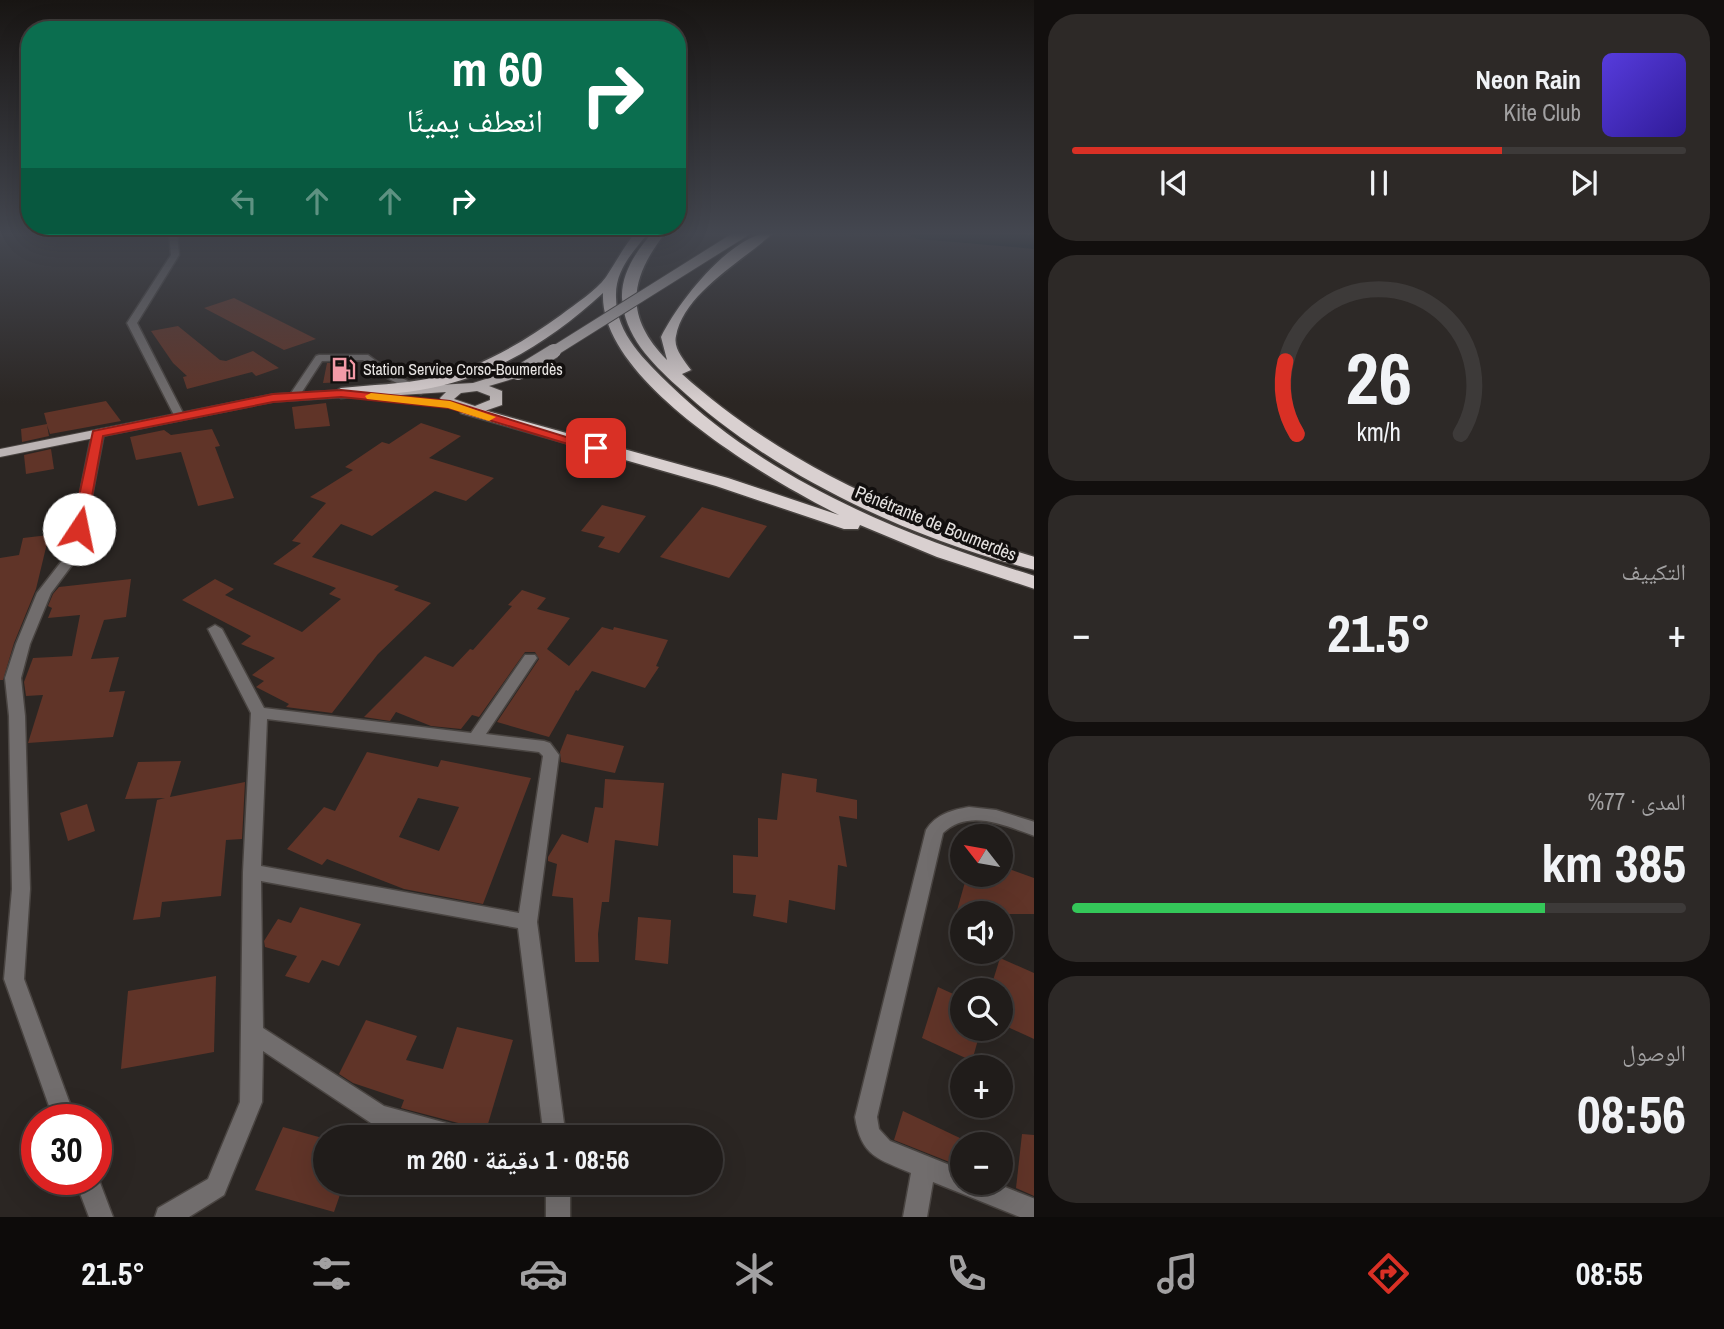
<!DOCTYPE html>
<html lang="ar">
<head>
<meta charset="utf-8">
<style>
	body { margin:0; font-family:"Archivo Narrow","Noto Naskh Arabic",sans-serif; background:#2d2927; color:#f1f3f6; direction:rtl; height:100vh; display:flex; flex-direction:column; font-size:26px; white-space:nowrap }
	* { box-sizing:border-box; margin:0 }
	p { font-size:23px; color:#a2a1a2 }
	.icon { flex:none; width:38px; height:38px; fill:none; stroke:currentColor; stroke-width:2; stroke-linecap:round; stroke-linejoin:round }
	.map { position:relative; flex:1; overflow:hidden; direction:ltr }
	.side { display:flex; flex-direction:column; gap:14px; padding:14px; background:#120f0e; width:690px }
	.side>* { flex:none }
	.hud { position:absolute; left:21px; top:21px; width:665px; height:214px; border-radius:28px; box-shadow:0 7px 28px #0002,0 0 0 2px #3d3a39; direction:rtl; background:#0b6e4f; color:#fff; overflow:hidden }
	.needle { width:46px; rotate:301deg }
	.buttons { position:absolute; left:950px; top:824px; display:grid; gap:14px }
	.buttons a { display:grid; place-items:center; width:63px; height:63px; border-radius:50%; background:#201c1a; box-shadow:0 7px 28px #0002,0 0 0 2px #3d3a39; font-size:35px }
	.speed { position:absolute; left:21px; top:1104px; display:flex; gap:14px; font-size:35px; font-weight:700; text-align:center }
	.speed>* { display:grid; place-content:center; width:91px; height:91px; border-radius:50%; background:#201c1a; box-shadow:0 7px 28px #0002,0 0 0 2px #3d3a39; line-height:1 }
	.speed .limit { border:10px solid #d22; background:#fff; color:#111 }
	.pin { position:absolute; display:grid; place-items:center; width:60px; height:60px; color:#fff; margin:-30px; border-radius:14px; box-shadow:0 4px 10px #0006 }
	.me { position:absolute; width:77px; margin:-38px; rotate:11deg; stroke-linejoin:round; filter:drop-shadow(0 0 5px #0008) }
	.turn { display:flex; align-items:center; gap:24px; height:147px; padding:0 28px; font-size:32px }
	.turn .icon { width:91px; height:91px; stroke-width:2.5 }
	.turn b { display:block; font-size:49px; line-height:60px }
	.lanes { display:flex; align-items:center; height:66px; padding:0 28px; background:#0003; justify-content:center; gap:35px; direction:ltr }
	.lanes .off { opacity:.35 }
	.big { font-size:52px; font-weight:800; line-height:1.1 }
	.side .widget { flex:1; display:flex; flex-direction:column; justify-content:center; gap:10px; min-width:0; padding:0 24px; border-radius:28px; background:#2d2927 }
	.side .dial { align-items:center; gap:0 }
	.dial svg { height:182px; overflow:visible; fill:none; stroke:#3d3a39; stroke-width:7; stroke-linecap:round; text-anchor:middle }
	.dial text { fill:#f1f3f6; stroke:none }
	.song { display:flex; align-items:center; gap:21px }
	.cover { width:84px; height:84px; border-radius:10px; background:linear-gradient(135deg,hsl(250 70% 55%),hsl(250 70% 35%)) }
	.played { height:7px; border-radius:4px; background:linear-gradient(90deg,#d93025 70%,#3d3a39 70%) }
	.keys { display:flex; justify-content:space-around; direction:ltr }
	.heat { display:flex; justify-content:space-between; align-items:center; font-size:38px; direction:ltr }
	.charge { height:10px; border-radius:5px; background:linear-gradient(90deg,#34c759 77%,#3d3a39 0) }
	.trip { position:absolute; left:313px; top:1125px; width:410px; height:70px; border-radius:35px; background:#201c1a; box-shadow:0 7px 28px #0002,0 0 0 2px #3d3a39; font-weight:800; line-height:70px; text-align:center; direction:rtl }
	.menu { display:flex; height:112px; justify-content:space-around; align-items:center; background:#0d0b0a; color:#a2a1a2 }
	.menu .icon { width:49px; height:49px }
	.menu .current { color:#d93025 }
	.menu b { font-size:32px; color:#f1f3f6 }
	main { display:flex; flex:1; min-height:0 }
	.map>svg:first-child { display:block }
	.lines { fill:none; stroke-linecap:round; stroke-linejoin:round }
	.river { fill:#001112; fill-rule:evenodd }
	.building { fill:#603428; fill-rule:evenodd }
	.service-casing { stroke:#494441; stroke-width:3 }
	.minor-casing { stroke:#494441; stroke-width:3 }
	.primary-casing { stroke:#494441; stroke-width:2 }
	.motorway-casing { stroke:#494441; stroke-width:3 }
	.service { fill:#716d6d; fill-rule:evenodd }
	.minor { fill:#716d6d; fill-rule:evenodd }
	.primary { fill:#bbb4b4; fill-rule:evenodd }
	.motorway { fill:#d9d0d0; fill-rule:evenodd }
	.primary-bridge-far1-casing { stroke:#494441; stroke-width:12; stroke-linecap:butt }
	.primary-bridge-casing { stroke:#494441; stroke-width:16; stroke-linecap:butt }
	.primary-bridge-far1 { stroke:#bbb4b4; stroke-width:10 }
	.primary-bridge { stroke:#bbb4b4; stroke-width:14 }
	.route { fill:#d93025; stroke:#8d1f18; stroke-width:2 }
	.slow { fill:#f59e0b }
	.labels { text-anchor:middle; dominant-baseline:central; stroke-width:7; stroke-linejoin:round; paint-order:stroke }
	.far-poi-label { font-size:16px; fill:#e6e3e1; stroke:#120f0e; text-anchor:start }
	.street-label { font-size:18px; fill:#e6e3e1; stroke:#120f0e }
</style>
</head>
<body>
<main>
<section class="side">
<div class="widget">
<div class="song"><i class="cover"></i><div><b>Neon Rain</b><p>Kite Club</p></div></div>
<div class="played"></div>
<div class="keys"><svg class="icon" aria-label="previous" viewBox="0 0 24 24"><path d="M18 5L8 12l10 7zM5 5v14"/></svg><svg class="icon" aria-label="pause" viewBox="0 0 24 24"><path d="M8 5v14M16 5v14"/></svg><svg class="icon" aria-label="next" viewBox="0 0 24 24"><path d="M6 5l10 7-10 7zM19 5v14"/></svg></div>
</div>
<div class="widget dial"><svg viewBox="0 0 100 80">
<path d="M14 69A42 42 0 1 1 86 69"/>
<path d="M14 69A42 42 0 0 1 9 37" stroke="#d93025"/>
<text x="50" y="56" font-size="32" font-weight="700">26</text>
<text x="50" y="72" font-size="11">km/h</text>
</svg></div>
<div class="widget"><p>التكييف</p>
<div class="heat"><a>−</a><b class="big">21.5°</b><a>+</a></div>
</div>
<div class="widget"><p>المدى · 77%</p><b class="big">385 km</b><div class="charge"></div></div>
<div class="widget"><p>الوصول</p><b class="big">08:56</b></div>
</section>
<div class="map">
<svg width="1035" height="1217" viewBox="0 0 1035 1217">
	<rect width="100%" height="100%" fill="#2b2623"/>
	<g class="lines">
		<path class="river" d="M908 232 1035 235V249L919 239 911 237Z"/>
	</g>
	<g class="building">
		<path d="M234 298 316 339 284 350 204 308Z"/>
		<path d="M178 326 220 360 226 361 253 351 279 368 256 376 252 372 187 389 183 377 187 376 173 363 151 331Z"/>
		<path d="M327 363H348L345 382 323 383Z"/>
		<path d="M106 401 121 421 50 434 47 425 49 436 22 442 21 429 47 424 44 413Z"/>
		<path d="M326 403 330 426 295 429 292 407Z"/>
		<path d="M421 423 461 436 429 458 494 478 466 501 435 491 372 536 341 524 312 557 399 586 394 590 431 603 378 654 332 713 286 707 289 704 256 687 264 681 252 675 275 658 241 644 251 636 182 600 215 579 234 589 225 595 302 632 341 599 329 594 336 588 273 564 301 543 292 541 326 503 310 497 353 470 345 467 382 442 389 444Z"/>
		<path d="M212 429 220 446 215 447 234 498 198 506 181 452 136 460 130 437 164 430 171 435Z"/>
		<path d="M51 449 54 469 26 474 24 455Z"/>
		<path d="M602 505 646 516 619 553 598 547 605 537 581 531Z"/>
		<path d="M702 507 767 526 729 578 660 557Z"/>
		<path d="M49 535 36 589 14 643 3 680H0V558L19 555 23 538Z"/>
		<path d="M131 579 126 617 104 620 91 659 119 657 109 692 125 691 113 737 28 743 43 695 26 696 24 682 33 658 72 656 80 615 48 618 52 608 48 606 53 594 59 587Z"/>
		<path d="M522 590 546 598 537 609 570 618 547 649 569 666 602 627 613 630 614 627 668 640 656 666 659 667 645 688 592 671 578 691 576 690 549 737 497 722 539 659 535 652H525L479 717 472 715 461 729 431 726 396 712 390 721 364 717 425 656 453 667 470 649 473 650 512 606 508 605Z"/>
		<path d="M567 734 624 746 615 773 561 762 560 752Z"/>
		<path d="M367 752 438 767 441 760 531 778 483 904 404 889 327 859 322 865 287 849 324 807 335 811ZM418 798 459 807 439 851 399 837Z"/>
		<path d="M181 761 170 797 245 782 242 839 226 840 221 896 162 902 160 917 133 920 157 800 165 798 125 799 138 762Z"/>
		<path d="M782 773 817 779 816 792 857 800V819L839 816 847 867 838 865 835 910 789 900 787 923 753 916 756 895 733 893V855L758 857V818L777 820Z"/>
		<path d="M605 779 664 783 658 846 615 840 609 902H602L598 934 599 962H575L573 898 552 896 557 864 548 861V857L562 834 588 843 595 807 603 808Z"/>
		<path d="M87 804 95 831 68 841 60 813Z"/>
		<path d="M1001 866 1034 878V914H956L967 875H1001Z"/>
		<path d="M300 907 361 924 339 966 322 960 309 983 285 976 297 956 265 947 264 941 278 919 291 923Z"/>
		<path d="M638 917 671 920 668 964 635 960Z"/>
		<path d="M1000 958 1034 973V1039L1001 1024V990H990Z"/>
		<path d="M216 976 214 1052 121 1069 128 991Z"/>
		<path d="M938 987 962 998V1029H981L972 1061 922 1038Z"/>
		<path d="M366 1020 417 1036 406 1060 443 1069 457 1027 513 1040 485 1134 472 1131 462 1124 401 1108 404 1100 353 1083 339 1074Z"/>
		<path d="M903 1111 962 1139V1167L894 1140Z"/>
		<path d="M283 1127 326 1139V1183H344L334 1212 255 1190Z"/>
		<path d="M1022 1134 1034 1135V1196L1016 1188Z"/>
	</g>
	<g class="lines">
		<defs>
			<path id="service" d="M319 355H368L391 372 426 391 421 394 417 393 383 376 363 360 322 361 298 398H290L289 396 316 356Z"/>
			<g id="minor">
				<path d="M169 232H177L179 255 137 323 185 417 180 420 175 417 127 323 171 255Z"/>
				<path d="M98 430 104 433 81 553 51 593 30 644 21 678 25 716 30 889 24 979 76 1120H54L4 979 12 889 9 716 5 678 16 644 37 593 68 553 92 433Z"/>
				<path d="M215 625 222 629 264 708 471 733 525 655H535L537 658 486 734 544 741 550 743 559 755 537 922 566 1138H544L518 928 261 881 263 1028 384 1106 461 1127 469 1130 472 1138H420L371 1123 263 1051 262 1102 224 1195 189 1217H155L158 1208 208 1179 240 1102 243 872 251 713 208 629ZM267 719 539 752 543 756 519 913 261 866Z"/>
				<path d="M969 807 996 810 1035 822V836C1005 826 970 808 943 833L877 1117 879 1129 890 1141 962 1170V1183H995L1035 1199V1217H1020L933 1182 927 1217H903L911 1173C878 1159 861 1156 855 1117L926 830C936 814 952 810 969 807Z"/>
				<path d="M96 1174 99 1180 113 1217H89L75 1180H96Z"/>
				<rect x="546" y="1183" width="24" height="34"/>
			</g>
			<g id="primary">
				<path d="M518 369 524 373 522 376 489 386 502 391V405L476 414 445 407 440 398 446 392 386 396 379 392 386 388 473 383ZM477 391 490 396V400L475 406 454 399 461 393Z"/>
				<path d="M358 389 365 393 363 396 273 402 0 457V449L273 394Z"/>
			</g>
			<g id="motorway">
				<path d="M636 232H649C633 252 615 270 616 297 616 335 646 361 670 385 770 482 904 536 1035 576V589L937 557 860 525 858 529H844L716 486 461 413 459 410 461 407H473L728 478 839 515C770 480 599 382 603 293 554 338 497 375 431 388 402 394 371 395 341 398L333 393 341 388C371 385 402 384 432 378 479 369 522 343 561 315 575 304 596 291 606 277 616 262 624 246 636 232Z"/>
				<path d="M653 232H666C630 278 623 315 667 360L661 337C678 302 732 232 774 232 745 260 684 292 676 336 673 348 684 360 691 370L682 374C783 465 906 518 1035 557V570C908 538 773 475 677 386 652 363 624 336 622 298 621 273 637 250 653 232Z"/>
			</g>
		</defs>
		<use href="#service" class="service-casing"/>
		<use href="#minor" class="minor-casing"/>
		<use href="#primary" class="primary-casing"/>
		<use href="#motorway" class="motorway-casing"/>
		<use href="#service" class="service"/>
		<use href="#minor" class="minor"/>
		<use href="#primary" class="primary"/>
		<use href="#motorway" class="motorway"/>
		<defs>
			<path id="primary-bridge-far1" d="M551 353 744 232"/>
			<path id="primary-bridge" d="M518 373 554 351"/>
		</defs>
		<use href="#primary-bridge-far1" class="primary-bridge-far1-casing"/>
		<use href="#primary-bridge" class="primary-bridge-casing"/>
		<use href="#primary-bridge-far1" class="primary-bridge-far1"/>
		<use href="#primary-bridge" class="primary-bridge"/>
	</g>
	<linearGradient id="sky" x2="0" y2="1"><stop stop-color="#181513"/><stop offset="0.58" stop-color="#444750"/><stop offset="1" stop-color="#444750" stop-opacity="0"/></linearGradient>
	<rect width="1035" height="403" fill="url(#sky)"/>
	<path class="route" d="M341 390 450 401 602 448 596 452 591 451 449 408 341 397 273 402 103 436 86 529 79 533 72 529 93 431 273 394Z"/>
	<path class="slow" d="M371 393 450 401 496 417 489 421 448 408 367 399 365 396Z"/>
	<defs>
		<symbol id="fuel-bare" viewBox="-9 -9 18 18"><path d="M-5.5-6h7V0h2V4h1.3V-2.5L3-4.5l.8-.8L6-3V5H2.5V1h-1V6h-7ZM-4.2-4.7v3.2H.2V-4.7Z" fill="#f39aa7" stroke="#120f0e" stroke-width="2.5" paint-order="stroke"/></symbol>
	</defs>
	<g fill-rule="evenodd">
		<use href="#fuel-bare" x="326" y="352" width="35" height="35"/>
	</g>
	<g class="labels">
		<g class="far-poi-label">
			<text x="363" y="369">Station Service Corso-Boumerdès</text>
		</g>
		<g class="street-label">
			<text transform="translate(936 523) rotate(22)">Pénétrante de Boumerdès</text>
		</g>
	</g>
</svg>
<div class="buttons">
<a><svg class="needle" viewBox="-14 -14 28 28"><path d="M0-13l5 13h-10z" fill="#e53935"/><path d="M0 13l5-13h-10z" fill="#a2a1a2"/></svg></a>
<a><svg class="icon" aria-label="sound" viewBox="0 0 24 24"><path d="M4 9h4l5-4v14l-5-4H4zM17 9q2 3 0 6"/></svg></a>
<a><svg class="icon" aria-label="search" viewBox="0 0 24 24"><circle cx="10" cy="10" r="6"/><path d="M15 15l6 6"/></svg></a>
<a>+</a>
<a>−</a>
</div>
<div class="speed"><div class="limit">30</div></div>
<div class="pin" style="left:596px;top:448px;background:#d93025"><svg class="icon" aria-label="arrive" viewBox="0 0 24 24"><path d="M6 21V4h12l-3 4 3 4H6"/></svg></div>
<svg class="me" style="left:79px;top:529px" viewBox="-20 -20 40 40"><circle r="19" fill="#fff"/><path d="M0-13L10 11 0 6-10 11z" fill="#d93025"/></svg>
<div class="trip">08:56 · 1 دقيقة · 260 m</div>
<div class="hud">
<div class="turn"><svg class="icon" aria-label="right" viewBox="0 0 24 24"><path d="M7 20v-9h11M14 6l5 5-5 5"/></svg><div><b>60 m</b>انعطف يمينًا</div></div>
<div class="lanes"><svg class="icon off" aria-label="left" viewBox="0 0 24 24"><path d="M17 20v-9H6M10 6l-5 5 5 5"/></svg><svg class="icon off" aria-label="ahead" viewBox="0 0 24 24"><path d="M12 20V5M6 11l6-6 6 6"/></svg><svg class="icon off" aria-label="ahead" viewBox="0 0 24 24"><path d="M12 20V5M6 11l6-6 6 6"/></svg><svg class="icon" aria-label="right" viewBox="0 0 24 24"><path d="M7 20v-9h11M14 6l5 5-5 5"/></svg></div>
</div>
</div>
</main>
<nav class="menu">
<b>08:55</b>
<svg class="icon current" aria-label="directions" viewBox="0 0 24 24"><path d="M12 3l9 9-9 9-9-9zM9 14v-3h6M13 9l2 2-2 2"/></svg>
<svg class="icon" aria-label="music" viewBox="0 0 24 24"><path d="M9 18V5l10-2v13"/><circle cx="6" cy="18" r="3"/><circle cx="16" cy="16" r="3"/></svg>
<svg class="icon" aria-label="phone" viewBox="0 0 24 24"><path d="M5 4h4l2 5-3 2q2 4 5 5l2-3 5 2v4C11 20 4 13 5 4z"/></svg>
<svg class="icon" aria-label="climate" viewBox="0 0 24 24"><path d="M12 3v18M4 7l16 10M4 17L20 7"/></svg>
<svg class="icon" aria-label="car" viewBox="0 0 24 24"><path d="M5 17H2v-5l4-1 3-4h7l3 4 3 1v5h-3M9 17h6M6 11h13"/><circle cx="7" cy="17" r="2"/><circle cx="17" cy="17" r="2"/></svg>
<svg class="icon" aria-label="filters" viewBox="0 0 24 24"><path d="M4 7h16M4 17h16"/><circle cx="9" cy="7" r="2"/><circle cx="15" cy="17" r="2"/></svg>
<b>21.5°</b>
</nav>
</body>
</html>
